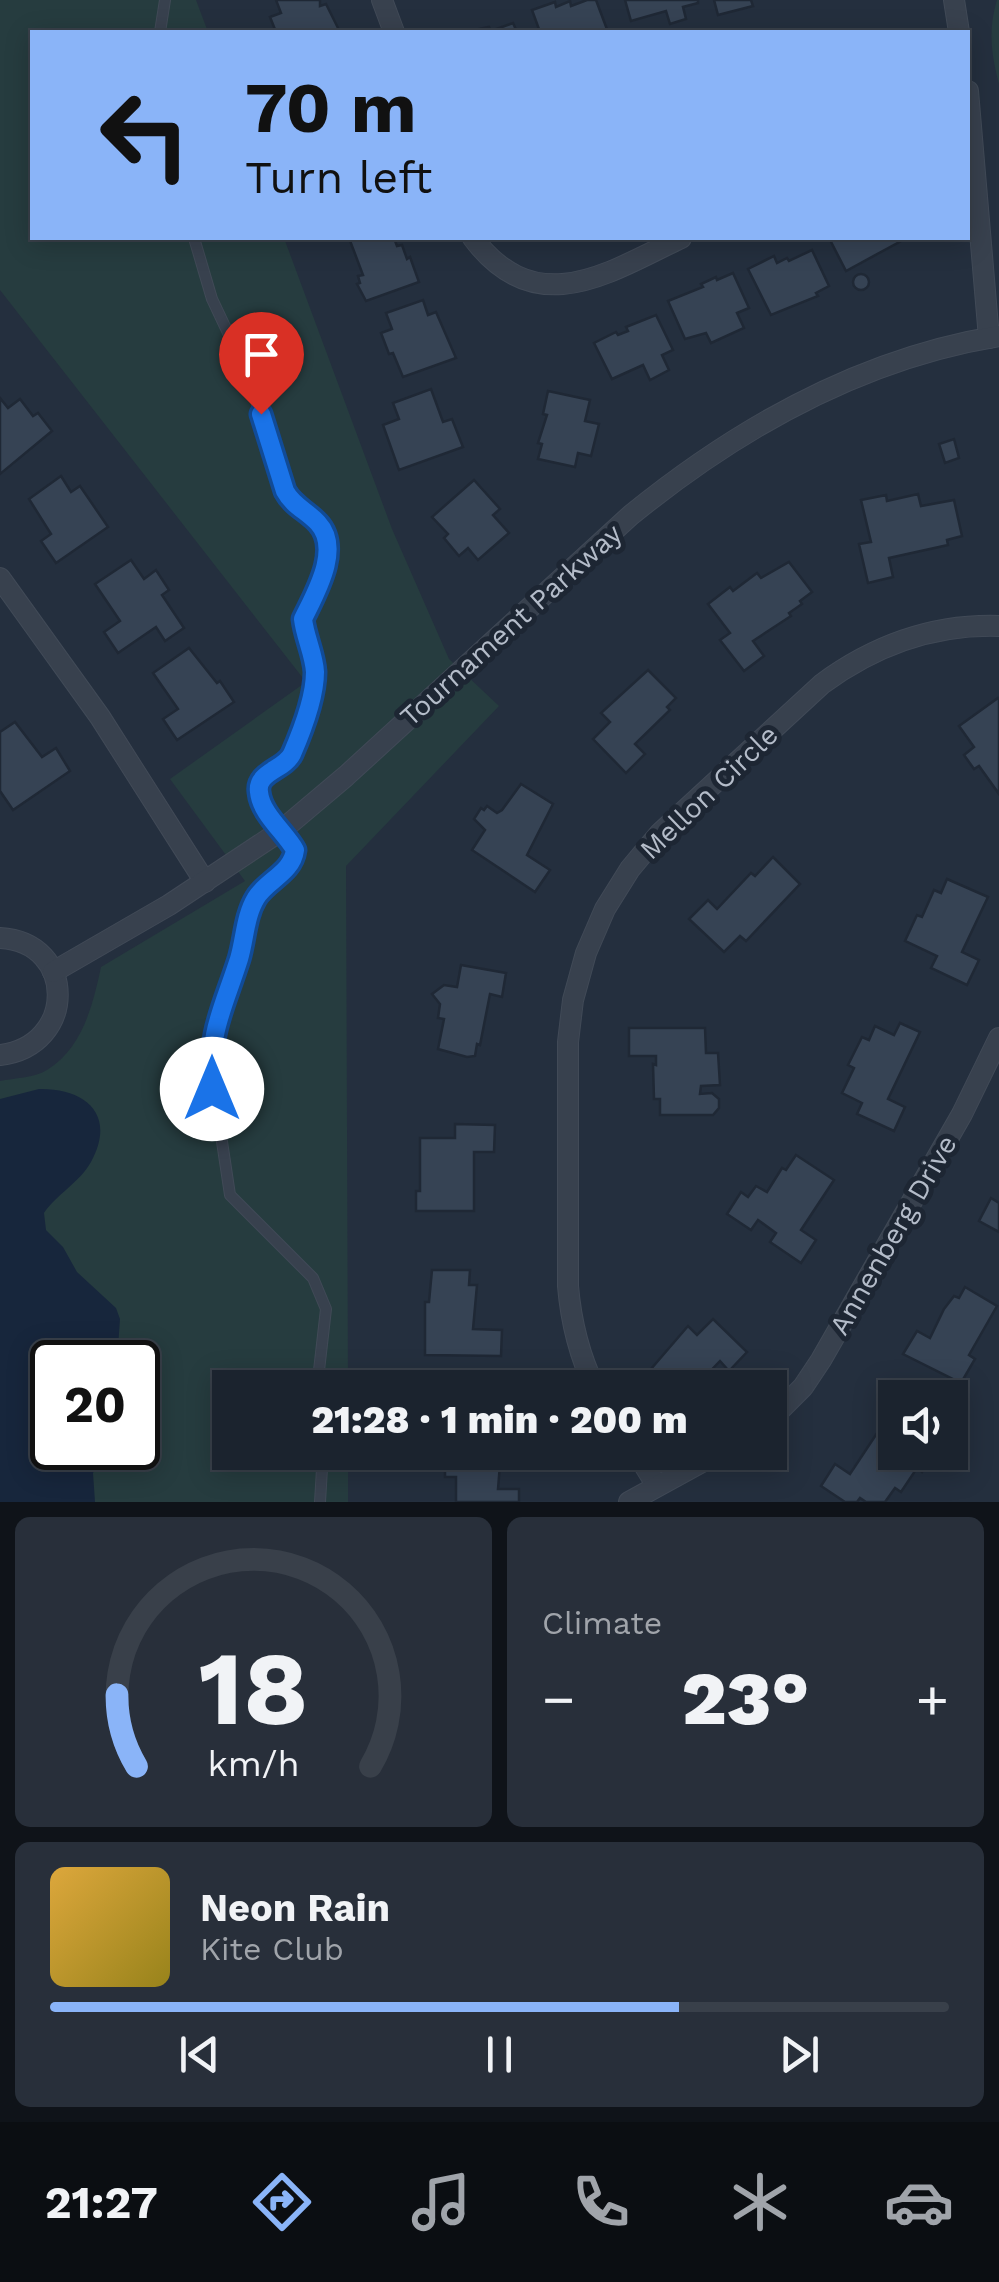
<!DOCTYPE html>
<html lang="en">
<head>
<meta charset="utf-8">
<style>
	body { margin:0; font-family:"Work Sans",sans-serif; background:#282f3a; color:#f1f3f6; height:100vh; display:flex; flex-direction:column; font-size:38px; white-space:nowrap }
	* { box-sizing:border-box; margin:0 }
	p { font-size:32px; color:#a0a4aa }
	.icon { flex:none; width:55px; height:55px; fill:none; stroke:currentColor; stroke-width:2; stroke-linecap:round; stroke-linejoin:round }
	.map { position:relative; height:1502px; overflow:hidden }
	.panel { display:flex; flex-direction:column; gap:15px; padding:15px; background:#0f1319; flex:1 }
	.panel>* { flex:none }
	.banner { position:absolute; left:30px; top:30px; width:940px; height:210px; border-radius:0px; box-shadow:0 5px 25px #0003,0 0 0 2px #39404a; background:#8ab4f8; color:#111; overflow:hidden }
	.controls { position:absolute; left:878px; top:1380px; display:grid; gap:20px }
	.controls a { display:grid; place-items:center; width:90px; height:90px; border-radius:0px; background:#1b232e; box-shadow:0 5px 25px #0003,0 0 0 2px #39404a; font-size:50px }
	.speed { position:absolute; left:30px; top:1340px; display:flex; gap:20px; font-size:50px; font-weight:700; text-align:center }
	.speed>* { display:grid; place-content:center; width:130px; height:130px; border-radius:50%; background:#1b232e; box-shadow:0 5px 25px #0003,0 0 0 2px #39404a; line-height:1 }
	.speed .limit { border:5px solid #111; border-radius:15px; background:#fff; color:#111 }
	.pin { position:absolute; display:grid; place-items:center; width:85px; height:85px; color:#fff; margin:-102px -42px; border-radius:50% 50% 50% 0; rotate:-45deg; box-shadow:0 0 10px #0007 }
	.pin .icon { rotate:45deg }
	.me { position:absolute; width:110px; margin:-55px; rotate:0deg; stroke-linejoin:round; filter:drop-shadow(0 0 8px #0008) }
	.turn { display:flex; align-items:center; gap:35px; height:210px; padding:0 50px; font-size:45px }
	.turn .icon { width:130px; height:130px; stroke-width:2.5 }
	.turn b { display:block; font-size:70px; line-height:85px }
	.big { font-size:75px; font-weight:800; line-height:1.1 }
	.panel .widget { flex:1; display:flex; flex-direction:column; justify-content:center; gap:15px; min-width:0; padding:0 35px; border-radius:15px; background:#282f3a }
	.panel .dial { align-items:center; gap:0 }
	.dial svg { height:260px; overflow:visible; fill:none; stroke:#39404a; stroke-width:7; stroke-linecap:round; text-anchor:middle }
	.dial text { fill:#f1f3f6; stroke:none }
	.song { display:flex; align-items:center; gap:30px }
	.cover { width:120px; height:120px; border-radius:15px; background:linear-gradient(135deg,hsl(40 70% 55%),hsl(50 70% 35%)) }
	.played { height:10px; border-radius:5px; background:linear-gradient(90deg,#8ab4f8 70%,#39404a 70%) }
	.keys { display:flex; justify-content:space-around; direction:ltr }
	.heat { display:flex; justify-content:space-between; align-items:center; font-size:55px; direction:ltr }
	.panel .tiles { flex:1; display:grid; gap:15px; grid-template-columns:1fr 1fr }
	.widget:last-child { grid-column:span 2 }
	.trip { position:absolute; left:212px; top:1370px; width:575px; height:100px; border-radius:0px; background:#1b232e; box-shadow:0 5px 25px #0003,0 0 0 2px #39404a; font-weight:800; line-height:100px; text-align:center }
	.dock { display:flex; height:160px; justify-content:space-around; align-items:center; background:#0b0e12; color:#a0a4aa }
	.dock .icon { width:70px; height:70px }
	.dock .on { color:#8ab4f8 }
	.dock b { font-size:45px; color:#f1f3f6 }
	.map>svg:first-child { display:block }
	.green { fill:#263c3f; fill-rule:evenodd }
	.water { fill:#17263c }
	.building { fill:#364354; stroke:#1f2835; stroke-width:2.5 }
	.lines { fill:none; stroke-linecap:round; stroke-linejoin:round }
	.lane-casing { stroke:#414a57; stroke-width:12 }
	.street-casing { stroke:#414a57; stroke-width:22 }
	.lane { stroke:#38414e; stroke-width:10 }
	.street { stroke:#38414e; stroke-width:20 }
	.route-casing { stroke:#114b97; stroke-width:25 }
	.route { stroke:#1a73e8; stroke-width:18 }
	.labels { text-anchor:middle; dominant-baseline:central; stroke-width:10; stroke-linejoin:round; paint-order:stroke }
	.street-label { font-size:28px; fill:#b4bcc9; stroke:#1d2633 }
</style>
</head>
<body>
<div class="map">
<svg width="999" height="1502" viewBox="0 0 999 1502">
	<rect width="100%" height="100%" fill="#242f3e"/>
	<g class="green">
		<path d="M0 0H196L208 32H32V238H284L392 529 449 659 499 706 346 866 348 1387 230 1388V1452L348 1453V1502H0V1081C14 1078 34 1078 47 1070 82 1049 93 1005 101 967L245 881 170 779 306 682 0 290ZM52 1362H138V1448H52Z"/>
		<path d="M997 0H999V84C991 54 988 29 997 0Z"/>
	</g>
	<path class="water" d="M39 1089C85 1088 117 1114 91 1162 79 1183 57 1194 44 1213L46 1230 63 1247 77 1272 116 1308 120 1319 117 1362H52V1448H109L93 1473 95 1502H0V1099Z"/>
	<g class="building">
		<path d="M276 0H320V6L326 4 340 32H276L270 17 281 13Z"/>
		<path d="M587 0H596L608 32H540L532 10 555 2 556 7 570 1 571 6Z"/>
		<path d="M625 0H698V3L683 7 686 19 670 24 666 11 631 21Z"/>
		<path d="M714 0H751L753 6 718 15Z"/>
		<path d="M513 23 517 32H465L489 27 491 31Z"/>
		<path d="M349 238H394L397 246 402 245 407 259 410 257 419 282 366 301 357 284 360 283 358 276 363 275Z"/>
		<path d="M829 238H902L903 240 846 271Z"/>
		<path d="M812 250 829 286 816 293 818 296 771 315 748 269 774 256 777 263 787 258 789 261Z"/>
		<path d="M733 273 749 308 737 313 744 328 711 343 706 333 685 339 668 301 703 287 701 284 716 277 717 280Z"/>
		<circle cx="861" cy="282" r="8"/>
		<path d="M423 300 428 315 436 312 456 358 403 377 393 353 389 354 381 333 392 329 386 313Z"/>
		<path d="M656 315 673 350 662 355 669 370 650 380 643 365 612 379 594 343 616 332 618 335 628 331 626 327Z"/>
		<path d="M431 389 443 422 452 419 463 447 399 470 383 425 399 419 393 403Z"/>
		<path d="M548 391 590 400 585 421 599 424 591 456 578 453 575 467 538 459 542 444 538 443 547 415 543 414Z"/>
		<path d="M0 398 8 408 20 399 33 416 38 413 52 431 0 474Z"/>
		<path d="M954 439 959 458 945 463 939 444Z"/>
		<path d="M61 476 71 492 80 486 108 527 56 563 41 541 51 534 29 499Z"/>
		<path d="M474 480 500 509 493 515 509 533 478 560 468 548 459 556 444 538 448 534 432 517Z"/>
		<path d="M918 494 921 506 954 500 962 536 947 540 948 545 889 558 893 577 868 583 859 544 871 542 861 500 886 495 887 501Z"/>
		<path d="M131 560 144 579 156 570 169 590 162 595 184 628 165 641 156 627 118 653 104 632 120 621 95 584Z"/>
		<path d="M789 562 812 592 800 601 802 604 789 613 791 616 753 641 764 656 744 671 720 640 730 633 708 604 730 587 733 591 757 573 761 578Z"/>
		<path d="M189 648 217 683 220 681 234 702 177 740 163 719 178 709 153 673Z"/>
		<path d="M648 670 676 698 667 707 670 710 635 744 645 754 626 773 593 739 610 722 601 713Z"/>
		<path d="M998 698 999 699V794L979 766 974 769 964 755 974 747 959 726Z"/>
		<path d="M15 722 42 757 56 748 70 771 13 810 0 791V732Z"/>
		<path d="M521 784 553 804 527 855 550 870 535 892 472 850 485 830 474 819 481 808 484 810 487 806 497 813 502 810Z"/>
		<path d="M773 857 800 884 746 941 740 936 724 952 689 919 708 900 717 909 751 873 755 876Z"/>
		<path d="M947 879 988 897 962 952 979 960 967 985 931 968 937 956 905 941 917 915 922 917 934 890 941 893Z"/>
		<path d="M461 965 506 973 502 997 490 994 480 1045 477 1044 475 1056 467 1057 438 1049 444 1019 438 1018 440 1004 432 994 444 985 457 987Z"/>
		<path d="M900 1023 920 1032 888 1099 905 1107 894 1131 857 1114 862 1103 842 1093 854 1068 848 1065 862 1037 869 1040 875 1026 894 1035Z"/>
		<path d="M629 1028H705L706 1053H718L720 1085 701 1086 700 1094 712 1093 719 1099V1108L713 1115H660V1099H654L653 1064 656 1065V1056H629Z"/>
		<path d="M455 1124 495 1125 494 1152H474V1211H416V1191H420V1138H455Z"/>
		<path d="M796 1155 834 1180 801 1230 816 1240 801 1263 770 1242 776 1233 758 1220 751 1230 727 1214 741 1192 748 1197 756 1186 767 1192 782 1168 786 1170Z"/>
		<path d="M991 1198 999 1203V1232L979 1221Z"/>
		<path d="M432 1270H470L469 1285H477L473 1329 502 1330 501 1356 425 1355V1302H429Z"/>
		<path d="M965 1287 997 1306 969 1355 975 1359 961 1383 903 1354 917 1331 930 1338 944 1309 954 1296 959 1298Z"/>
		<path d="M713 1319 747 1352 729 1371 720 1361 694 1388H657L645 1376 688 1326 697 1335Z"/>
		<path d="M893 1409 895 1452H928L933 1456 922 1472 917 1468 901 1492 895 1488 885 1502H866L860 1498 857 1502H845L821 1486 835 1464 850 1474Z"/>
		<path d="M445 1452H501L498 1489H519V1502H456V1477H445Z"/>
	</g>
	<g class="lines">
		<defs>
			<g id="lane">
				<path d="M160 32 165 0"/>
				<path d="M194 238 212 299 247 373 285 491C294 509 319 516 325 535 335 574 305 595 303 622 303 635 310 647 313 659 319 687 304 722 294 748 287 766 262 771 258 785 254 805 286 834 295 850L294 859 260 893 250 912 239 959 217 1015 212 1075 230 1195 313 1278 326 1309 317 1388"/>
				<path d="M320 1502 323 1452"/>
			</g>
			<g id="street">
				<path d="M382 0 394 32"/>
				<path d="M954 0 959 32"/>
				<path d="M968 91 989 338"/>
				<path d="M473 238C536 322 608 273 681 238"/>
				<path d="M0 578 100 717 205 882"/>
				<path d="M0 938C77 942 77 1046 0 1055"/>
				<path d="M53 972 169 905 282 830 346 776 631 515C738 428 862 358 999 336"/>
				<path d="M595 1388C579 1355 571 1322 568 1286V1042L573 1000 586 953 605 909 630 869 660 833 822 684C875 645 933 624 999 626"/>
				<path d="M770 1420 803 1387 821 1360 962 1114 999 1038"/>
				<path d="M636 1452 657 1486"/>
				<path d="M629 1502 720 1452"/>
			</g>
		</defs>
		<use href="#lane" class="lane-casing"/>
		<use href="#street" class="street-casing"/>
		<use href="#lane" class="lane"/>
		<use href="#street" class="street"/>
	</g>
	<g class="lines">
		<defs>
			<path id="route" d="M212 1089C209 1030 222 1012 239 959 245 939 245 916 256 898 267 880 292 873 295 850 285 832 261 814 259 792 256 772 284 770 292 754 302 731 315 697 315 672 314 654 305 637 303 619 315 594 342 549 318 523 307 511 293 506 285 491L261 414"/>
		</defs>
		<use href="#route" class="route-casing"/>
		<use href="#route" class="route"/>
	</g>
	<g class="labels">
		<g class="street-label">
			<text transform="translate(511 625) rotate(-42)">Tournament Parkway</text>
			<text transform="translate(709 792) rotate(-44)">Mellon Circle</text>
			<text transform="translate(893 1235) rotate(-60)">Annenberg Drive</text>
		</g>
	</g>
</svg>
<div class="controls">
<a><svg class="icon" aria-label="sound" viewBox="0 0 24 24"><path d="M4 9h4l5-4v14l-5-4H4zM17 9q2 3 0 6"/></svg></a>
</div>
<div class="speed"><div class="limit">20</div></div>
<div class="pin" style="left:261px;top:414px;background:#d93025"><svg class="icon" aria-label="arrive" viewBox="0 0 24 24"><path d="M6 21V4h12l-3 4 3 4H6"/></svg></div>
<svg class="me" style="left:212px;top:1089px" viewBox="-20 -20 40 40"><circle r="19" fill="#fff"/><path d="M0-13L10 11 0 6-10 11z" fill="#1a73e8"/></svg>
<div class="trip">21:28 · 1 min · 200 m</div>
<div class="banner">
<div class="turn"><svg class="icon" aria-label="left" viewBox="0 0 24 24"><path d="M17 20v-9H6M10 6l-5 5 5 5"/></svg><div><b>70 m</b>Turn left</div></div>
</div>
</div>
<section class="panel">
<div class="tiles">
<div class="widget dial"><svg viewBox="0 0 100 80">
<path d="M14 69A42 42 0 1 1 86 69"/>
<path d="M14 69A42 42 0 0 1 8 47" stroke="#8ab4f8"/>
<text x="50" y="56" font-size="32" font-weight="700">18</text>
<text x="50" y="72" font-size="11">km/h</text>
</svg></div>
<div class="widget"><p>Climate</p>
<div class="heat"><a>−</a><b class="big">23°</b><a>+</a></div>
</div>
<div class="widget">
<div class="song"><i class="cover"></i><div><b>Neon Rain</b><p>Kite Club</p></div></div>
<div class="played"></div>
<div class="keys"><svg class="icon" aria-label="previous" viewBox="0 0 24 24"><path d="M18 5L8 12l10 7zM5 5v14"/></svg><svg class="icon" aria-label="pause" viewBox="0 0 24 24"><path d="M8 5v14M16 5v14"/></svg><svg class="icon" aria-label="next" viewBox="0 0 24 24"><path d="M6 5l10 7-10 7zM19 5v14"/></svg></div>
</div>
</div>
</section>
<nav class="dock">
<b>21:27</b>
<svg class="icon on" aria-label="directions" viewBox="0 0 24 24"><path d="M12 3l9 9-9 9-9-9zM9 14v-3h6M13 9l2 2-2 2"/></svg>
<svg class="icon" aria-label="music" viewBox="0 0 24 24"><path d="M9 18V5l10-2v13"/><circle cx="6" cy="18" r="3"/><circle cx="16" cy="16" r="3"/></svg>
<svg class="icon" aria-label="phone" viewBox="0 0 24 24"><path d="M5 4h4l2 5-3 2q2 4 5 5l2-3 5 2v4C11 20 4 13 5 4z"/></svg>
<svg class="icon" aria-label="climate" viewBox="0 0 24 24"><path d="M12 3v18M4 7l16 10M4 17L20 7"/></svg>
<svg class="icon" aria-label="car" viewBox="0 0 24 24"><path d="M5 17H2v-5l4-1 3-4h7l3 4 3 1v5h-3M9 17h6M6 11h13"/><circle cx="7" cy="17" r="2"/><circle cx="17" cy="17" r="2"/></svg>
</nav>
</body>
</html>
